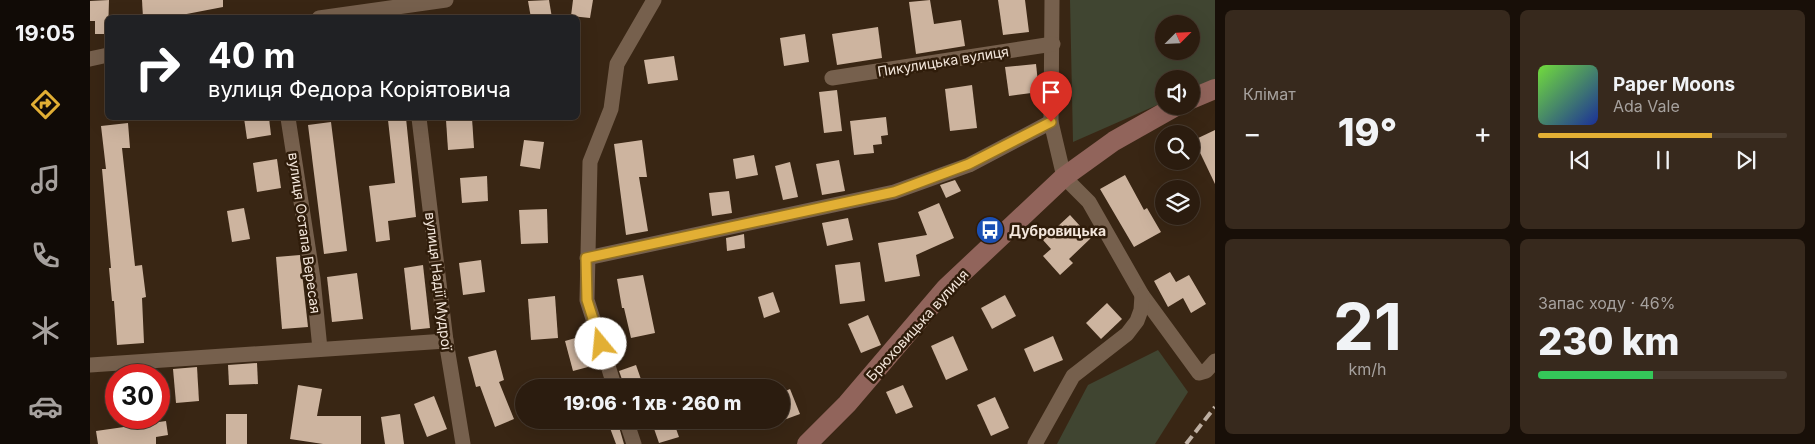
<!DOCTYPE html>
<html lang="uk">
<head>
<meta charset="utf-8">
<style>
	body { margin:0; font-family:Inter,sans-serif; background:#37291d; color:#f1f3f6; height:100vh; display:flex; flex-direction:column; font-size:19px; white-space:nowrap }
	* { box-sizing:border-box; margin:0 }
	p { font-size:16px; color:#a6a19e }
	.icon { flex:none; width:28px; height:28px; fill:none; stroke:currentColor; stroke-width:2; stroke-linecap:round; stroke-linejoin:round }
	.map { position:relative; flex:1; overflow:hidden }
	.drawer { display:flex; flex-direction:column; gap:10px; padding:10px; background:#180f08; width:600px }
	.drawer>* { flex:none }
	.top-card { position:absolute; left:15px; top:15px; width:475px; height:105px; border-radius:8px; box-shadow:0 5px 20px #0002,0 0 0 1px #473a2f; background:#202124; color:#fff; overflow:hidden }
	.needle { width:32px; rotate:66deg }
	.fabs { position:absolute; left:1065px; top:15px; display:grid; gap:10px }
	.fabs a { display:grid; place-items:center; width:45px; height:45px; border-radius:50%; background:#2b1c0f; box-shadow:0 5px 20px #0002,0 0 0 1px #473a2f; font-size:25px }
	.speed { position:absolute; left:15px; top:364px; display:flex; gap:10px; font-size:25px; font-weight:700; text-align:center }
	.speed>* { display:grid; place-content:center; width:65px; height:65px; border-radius:50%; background:#2b1c0f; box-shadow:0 5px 20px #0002,0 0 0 1px #473a2f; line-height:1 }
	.speed .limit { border:8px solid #d22; background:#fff; color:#111 }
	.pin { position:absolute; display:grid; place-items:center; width:42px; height:42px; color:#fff; margin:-51px -21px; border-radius:50% 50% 50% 0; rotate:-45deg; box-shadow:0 0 5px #0007 }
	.pin .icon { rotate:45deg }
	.me { position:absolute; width:55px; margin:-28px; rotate:343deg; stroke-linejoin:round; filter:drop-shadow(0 0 4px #0008) }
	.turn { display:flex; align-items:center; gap:18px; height:105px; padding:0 20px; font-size:22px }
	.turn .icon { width:65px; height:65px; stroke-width:2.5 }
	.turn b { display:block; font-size:35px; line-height:42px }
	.big { font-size:38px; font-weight:800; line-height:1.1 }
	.drawer .tile { flex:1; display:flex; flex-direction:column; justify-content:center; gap:8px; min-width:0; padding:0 18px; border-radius:8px; background:#37291d }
	.drawer .dial { align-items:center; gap:0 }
	.dial b { font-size:65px; line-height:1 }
	.song { display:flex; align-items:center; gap:15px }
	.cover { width:60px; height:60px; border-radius:8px; background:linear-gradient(135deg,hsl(100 70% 55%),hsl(230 70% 35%)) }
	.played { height:5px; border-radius:2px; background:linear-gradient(90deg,#e2af34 70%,#473a2f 70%) }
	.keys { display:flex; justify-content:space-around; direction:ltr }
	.heat { display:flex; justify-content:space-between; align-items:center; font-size:28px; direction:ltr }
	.charge { height:8px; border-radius:4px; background:linear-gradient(90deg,#34c759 46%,#473a2f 0) }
	.drawer .tiles { flex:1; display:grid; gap:10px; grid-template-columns:repeat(2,1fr) }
	.trip { position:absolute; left:425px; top:379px; width:275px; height:50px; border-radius:25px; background:#2b1c0f; box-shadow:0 5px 20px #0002,0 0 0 1px #473a2f; font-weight:800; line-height:50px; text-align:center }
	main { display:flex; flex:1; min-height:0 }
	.tabs { display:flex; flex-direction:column; width:90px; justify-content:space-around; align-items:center; background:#110b06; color:#a6a19e }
	.tabs .icon { width:35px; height:35px }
	.tabs .selected { color:#e2af34 }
	.tabs b { font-size:22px; color:#f1f3f6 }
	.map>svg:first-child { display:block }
	.green { fill:#404531; fill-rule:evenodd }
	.building { fill:#cdb49f }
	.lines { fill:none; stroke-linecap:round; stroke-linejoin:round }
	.minor { stroke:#76604d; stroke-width:15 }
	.secondary { stroke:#91645b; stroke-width:20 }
	.rail { stroke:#beafa2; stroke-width:4; stroke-dasharray:10 5; stroke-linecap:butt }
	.route-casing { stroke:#937222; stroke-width:12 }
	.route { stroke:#e2af34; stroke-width:9 }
	.labels { text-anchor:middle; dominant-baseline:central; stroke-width:5; stroke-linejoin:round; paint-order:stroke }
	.street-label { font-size:14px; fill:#f3e6db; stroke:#2f1c0a }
	.poi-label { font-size:14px; font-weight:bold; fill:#f3e6db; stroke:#2f1c0a; text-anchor:start }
</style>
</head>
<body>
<main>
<nav class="tabs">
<b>19:05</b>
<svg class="icon selected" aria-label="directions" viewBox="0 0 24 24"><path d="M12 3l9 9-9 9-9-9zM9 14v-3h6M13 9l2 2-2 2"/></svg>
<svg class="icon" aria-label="music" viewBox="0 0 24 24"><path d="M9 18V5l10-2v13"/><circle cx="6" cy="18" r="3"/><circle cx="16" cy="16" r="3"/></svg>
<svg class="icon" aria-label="phone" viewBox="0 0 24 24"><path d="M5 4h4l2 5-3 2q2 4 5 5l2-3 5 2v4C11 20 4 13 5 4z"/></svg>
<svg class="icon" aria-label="climate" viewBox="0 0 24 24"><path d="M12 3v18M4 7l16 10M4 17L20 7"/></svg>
<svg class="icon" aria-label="car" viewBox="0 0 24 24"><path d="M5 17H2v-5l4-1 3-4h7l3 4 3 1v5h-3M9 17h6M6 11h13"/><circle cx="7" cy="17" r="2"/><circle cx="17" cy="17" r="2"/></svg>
</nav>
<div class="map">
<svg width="1125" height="444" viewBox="0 0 1125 444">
	<rect width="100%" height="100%" fill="#392614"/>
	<g class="green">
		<path d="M980 0H1125V79L1101 89V79H1074V102L983 142ZM1074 24H1101V51H1074Z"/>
		<path d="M1068 350 1098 392 1065 444H967L998 385Z"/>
	</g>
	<g class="building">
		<path d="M19 0 18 34H5V21H0V1Z"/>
		<path d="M52 0H133V7L81 17 53 18Z"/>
		<path d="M459 0 462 18H441L438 1Z"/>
		<path d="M483 0H503L500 18 481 16Z"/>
		<path d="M840 0 844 24 871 20 875 46 826 54 819 2Z"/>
		<path d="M908 0H935L939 32 913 35Z"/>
		<path d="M788 27 792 58 747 65 742 34Z"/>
		<path d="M715 34 719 62 694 66 690 38Z"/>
		<path d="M584 56 588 80 558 84 554 60Z"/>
		<path d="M946 64 949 92 919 96 915 67Z"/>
		<path d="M882 85 887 128 860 131 855 89Z"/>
		<path d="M747 90 752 131 734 133 729 92Z"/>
		<path d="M796 117 798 135 791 136 792 144 783 145 784 153 764 155 760 121Z"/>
		<path d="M154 118H179L181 135 157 139Z"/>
		<path d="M316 118 326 217 298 221 300 240 286 242 279 186 305 183 298 120Z"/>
		<path d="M382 118 384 148 358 150 356 120Z"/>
		<path d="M241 122 257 251 234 254 218 125Z"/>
		<path d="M38 123 40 148H32L45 266 52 265 56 297 52 298 54 343 27 345 24 301H22L19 268H21L12 169H16L11 126Z"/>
		<path d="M1125 130V184L1104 140Z"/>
		<path d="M434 140 454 142 450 169 430 166Z"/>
		<path d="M552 140 557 177H549L558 231 536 235 524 144Z"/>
		<path d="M664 155 668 175 646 179 643 159Z"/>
		<path d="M187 159 191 188 167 192 163 163Z"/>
		<path d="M749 160 755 191 732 195 726 164Z"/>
		<path d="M700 162 708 197 693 200 685 166Z"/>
		<path d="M1035 175 1054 210 1057 208 1071 232 1044 247 1010 189Z"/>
		<path d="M397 176 398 201 372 203 370 178Z"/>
		<path d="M865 180 871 191 856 198 850 185Z"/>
		<path d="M639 191 642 213 622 216 619 193Z"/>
		<path d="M849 203 864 238 826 255 830 276 795 282 788 243 837 235 828 212Z"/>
		<path d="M154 208 160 239 142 242 137 211Z"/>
		<path d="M457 209 458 243 431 244 429 210Z"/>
		<path d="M980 215 1001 238 979 259 983 263 970 275 953 256 961 249 953 240Z"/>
		<path d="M758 218 763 240 737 246 732 223Z"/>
		<path d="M654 234 655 248 637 251 636 238Z"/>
		<path d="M210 255 218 327 192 329 186 257Z"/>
		<path d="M391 260 395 292 373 295 369 263Z"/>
		<path d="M770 262 775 301 750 304 745 265Z"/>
		<path d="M333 265 340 328 321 330 314 268Z"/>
		<path d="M1080 272 1086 282 1099 275 1116 304 1101 313 1093 298 1078 307 1064 281Z"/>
		<path d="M267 273 273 319 242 322 237 277Z"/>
		<path d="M553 275 565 333 541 338 534 308H532L527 279Z"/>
		<path d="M683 292 690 312 674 318 668 297Z"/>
		<path d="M915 295 926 316 902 329 891 308Z"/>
		<path d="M465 296 468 338 441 340 438 299Z"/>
		<path d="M1017 303 1032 319 1011 339 996 323Z"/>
		<path d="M778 315 791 345 771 353 758 324Z"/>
		<path d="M863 336 878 370 856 380 841 346Z"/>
		<path d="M963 336 973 360 944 372 934 349Z"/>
		<path d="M489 337 498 367 483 371 475 341Z"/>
		<path d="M406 350 414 380 409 382 424 419 405 427 390 386 386 387 378 357Z"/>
		<path d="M167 363 168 384 139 385 138 365Z"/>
		<path d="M546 365 554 388H535L529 371Z"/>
		<path d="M107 367 109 401 86 403 83 369Z"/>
		<path d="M208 385 232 389 227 416H271V444H233L200 439Z"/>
		<path d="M813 385 823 407 806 414 796 392Z"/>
		<path d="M700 389 710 414 691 421V393Z"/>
		<path d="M344 396 357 429 337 437 324 404Z"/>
		<path d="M905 397 919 428 901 436 887 405Z"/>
		<rect x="136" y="414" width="21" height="30"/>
		<path d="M310 414 314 444H295L291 417Z"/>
		<path d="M517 420H527L534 444H526Z"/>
		<path d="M561 420H583L589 437 569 443Z"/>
		<path d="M76 421 78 435 66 437V444H8L6 431Z"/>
	</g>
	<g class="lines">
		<g class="minor">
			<path d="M962 0 961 122 974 177 999 202 1052 295 1109 373 1116 371 1125 361"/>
			<path d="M229 18 356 0"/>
			<path d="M0 59 18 55"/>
			<path d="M742 78 963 44"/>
			<path d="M198 118 223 279 230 349"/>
			<path d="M329 118 356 341 373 444"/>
			<path d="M497 258 804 192 879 165 961 122"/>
			<path d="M0 365 356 341"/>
			<path d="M525 388 497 300 500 162 521 109 527 64 564 0"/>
			<path d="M536 420 544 444"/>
			<path d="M945 444 983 376 1037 334 1047 321 1051 310 1052 295"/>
		</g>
		<g class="secondary">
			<path d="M1101 99 1125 89"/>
			<path d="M717 444 757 404 856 288 974 177 1024 141 1086 106"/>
		</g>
		<path class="rail" d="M1096 444 1125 407"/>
	</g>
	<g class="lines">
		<defs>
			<path id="route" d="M511 344 497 300 496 258 804 192 879 164 961 122"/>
		</defs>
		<use href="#route" class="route-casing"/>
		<use href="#route" class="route"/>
	</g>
	<defs>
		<symbol id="bus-disc" viewBox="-11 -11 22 22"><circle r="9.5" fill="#1a4fb4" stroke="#2f1c0a"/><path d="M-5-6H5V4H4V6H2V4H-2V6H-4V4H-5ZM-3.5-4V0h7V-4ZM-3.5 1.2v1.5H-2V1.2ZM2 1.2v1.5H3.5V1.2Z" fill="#fff"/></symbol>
	</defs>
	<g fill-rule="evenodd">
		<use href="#bus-disc" x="884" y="214" width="32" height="32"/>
	</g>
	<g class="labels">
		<g class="street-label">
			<text transform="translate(853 61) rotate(-9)">Пикулицька вулиця</text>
			<text transform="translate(215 233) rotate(82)">вулиця Остапа Вересая</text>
			<text transform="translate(349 281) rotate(83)">вулиця Надії Мудрої</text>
			<text transform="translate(827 325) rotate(-48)">Брюховицька вулиця</text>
		</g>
		<g class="poi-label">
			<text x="919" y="230">Дубровицька</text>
		</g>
	</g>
</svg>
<div class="fabs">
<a><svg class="needle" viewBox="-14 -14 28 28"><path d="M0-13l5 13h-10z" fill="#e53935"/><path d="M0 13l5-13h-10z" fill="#a6a19e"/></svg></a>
<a><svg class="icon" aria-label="sound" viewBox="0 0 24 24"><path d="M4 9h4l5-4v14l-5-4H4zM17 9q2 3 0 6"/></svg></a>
<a><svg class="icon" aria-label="search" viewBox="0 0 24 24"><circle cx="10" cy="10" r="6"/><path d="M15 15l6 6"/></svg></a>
<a><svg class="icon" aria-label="layers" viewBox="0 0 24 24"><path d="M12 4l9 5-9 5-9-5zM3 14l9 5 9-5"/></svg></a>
</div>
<div class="speed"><div class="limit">30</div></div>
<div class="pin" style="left:961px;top:122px;background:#d93025"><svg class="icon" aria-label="arrive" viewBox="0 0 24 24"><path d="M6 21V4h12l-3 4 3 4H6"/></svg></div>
<svg class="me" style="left:511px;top:344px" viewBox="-20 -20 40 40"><circle r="19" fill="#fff"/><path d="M0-13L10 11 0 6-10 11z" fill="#e2af34"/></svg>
<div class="trip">19:06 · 1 хв · 260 m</div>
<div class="top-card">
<div class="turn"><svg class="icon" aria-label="right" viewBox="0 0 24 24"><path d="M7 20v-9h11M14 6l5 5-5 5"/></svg><div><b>40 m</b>вулиця Федора Коріятовича</div></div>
</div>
</div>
<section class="drawer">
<div class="tiles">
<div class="tile"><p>Клімат</p>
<div class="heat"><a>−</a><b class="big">19°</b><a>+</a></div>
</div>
<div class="tile">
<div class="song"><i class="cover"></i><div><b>Paper Moons</b><p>Ada Vale</p></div></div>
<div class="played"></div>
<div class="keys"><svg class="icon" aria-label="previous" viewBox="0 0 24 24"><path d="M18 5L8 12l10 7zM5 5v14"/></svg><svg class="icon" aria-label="pause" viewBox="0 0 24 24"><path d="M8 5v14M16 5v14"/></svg><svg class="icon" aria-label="next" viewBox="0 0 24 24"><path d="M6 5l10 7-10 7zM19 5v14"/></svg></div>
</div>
<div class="tile dial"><b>21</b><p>km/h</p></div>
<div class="tile"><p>Запас ходу · 46%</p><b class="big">230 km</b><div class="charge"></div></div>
</div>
</section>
</main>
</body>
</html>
